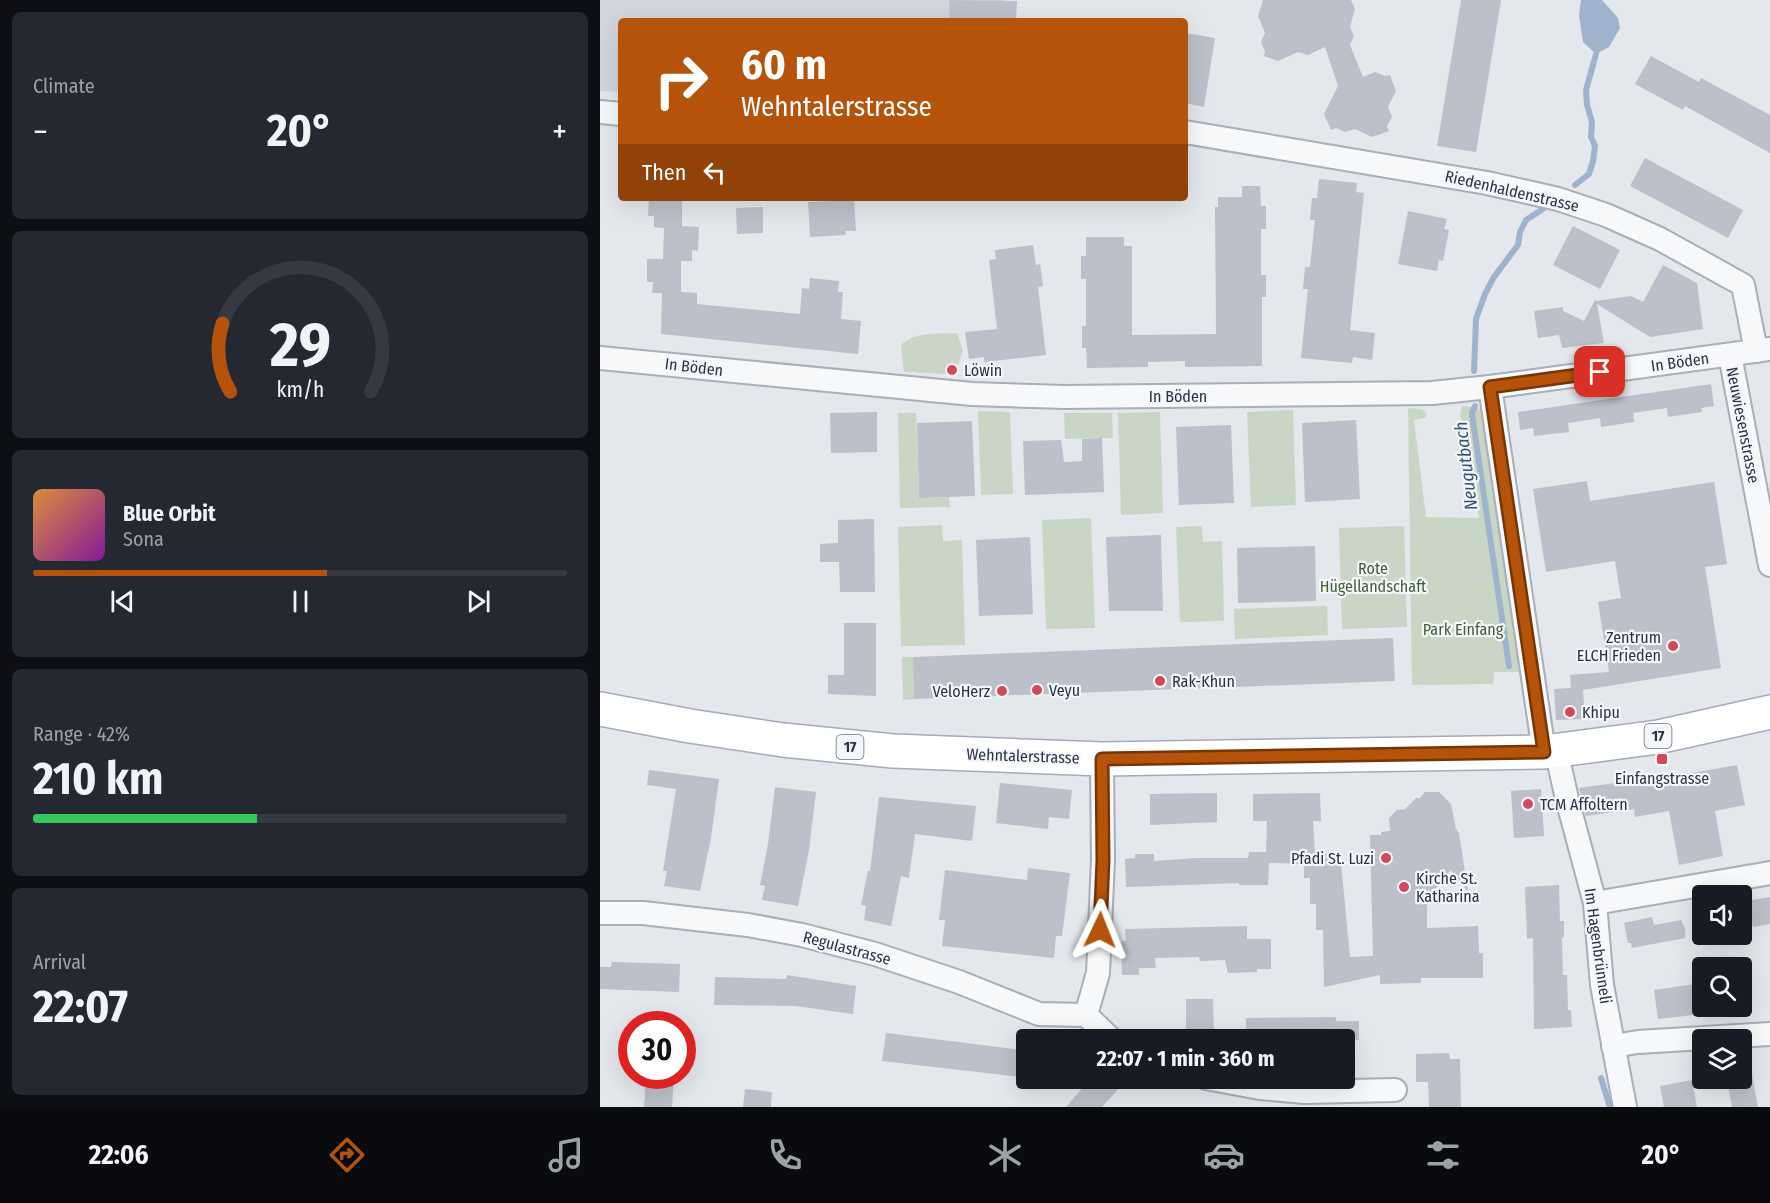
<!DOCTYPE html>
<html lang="en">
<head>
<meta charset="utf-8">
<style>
	body { margin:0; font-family:"Fira Sans Condensed",sans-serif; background:#242831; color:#f1f3f6; height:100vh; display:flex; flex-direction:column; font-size:22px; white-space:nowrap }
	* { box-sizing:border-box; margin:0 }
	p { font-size:20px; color:#9ea1a6 }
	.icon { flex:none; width:33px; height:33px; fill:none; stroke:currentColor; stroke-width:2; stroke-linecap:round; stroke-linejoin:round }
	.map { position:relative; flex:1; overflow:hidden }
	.panel { display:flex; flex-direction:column; gap:12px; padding:12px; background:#0d0f14; width:600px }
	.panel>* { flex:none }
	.top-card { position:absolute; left:18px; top:18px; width:570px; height:183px; border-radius:6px; box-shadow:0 6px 24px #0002; background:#b45309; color:#fff; overflow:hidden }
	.buttons { position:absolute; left:1092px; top:885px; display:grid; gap:12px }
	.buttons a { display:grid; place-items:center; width:60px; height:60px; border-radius:6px; background:#171b24; box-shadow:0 6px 24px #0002; font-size:30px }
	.speed { position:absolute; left:18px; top:1011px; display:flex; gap:12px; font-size:30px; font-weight:700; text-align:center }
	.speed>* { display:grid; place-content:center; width:78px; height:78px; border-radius:50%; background:#171b24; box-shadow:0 6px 24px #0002; line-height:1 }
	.speed .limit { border:9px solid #d22; background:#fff; color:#111 }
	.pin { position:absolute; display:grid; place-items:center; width:51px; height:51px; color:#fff; margin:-26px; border-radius:12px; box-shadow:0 3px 9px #0006 }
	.me { position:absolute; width:66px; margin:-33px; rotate:2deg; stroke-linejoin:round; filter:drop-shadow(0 0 4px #0008) }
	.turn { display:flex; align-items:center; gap:21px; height:126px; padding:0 24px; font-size:27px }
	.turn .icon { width:78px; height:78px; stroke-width:2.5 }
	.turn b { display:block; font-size:42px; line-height:51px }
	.then { display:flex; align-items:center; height:57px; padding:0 24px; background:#0003; gap:12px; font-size:22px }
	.big { font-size:45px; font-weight:700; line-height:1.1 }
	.panel .widget { flex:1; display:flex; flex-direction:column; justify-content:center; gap:9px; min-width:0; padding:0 21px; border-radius:9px; background:#242831 }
	.panel .dial { align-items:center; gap:0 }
	.dial svg { height:156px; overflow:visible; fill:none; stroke:#363941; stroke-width:7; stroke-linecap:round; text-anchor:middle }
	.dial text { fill:#f1f3f6; stroke:none }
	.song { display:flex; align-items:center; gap:18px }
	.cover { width:72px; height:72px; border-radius:9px; background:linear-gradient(135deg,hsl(30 70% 55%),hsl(290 70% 35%)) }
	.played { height:6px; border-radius:3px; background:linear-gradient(90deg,#b45309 55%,#363941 55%) }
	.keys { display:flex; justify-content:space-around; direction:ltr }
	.heat { display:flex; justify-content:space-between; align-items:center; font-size:33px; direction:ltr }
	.charge { height:9px; border-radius:4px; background:linear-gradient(90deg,#34c759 42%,#363941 0) }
	.trip { position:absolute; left:416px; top:1029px; width:339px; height:60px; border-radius:6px; background:#171b24; box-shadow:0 6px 24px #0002; font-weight:700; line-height:60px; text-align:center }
	.tab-bar { display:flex; height:96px; justify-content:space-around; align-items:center; background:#090b0e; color:#9ea1a6 }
	.tab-bar .icon { width:42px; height:42px }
	.tab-bar .selected { color:#b45309 }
	.tab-bar b { font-size:27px; color:#f1f3f6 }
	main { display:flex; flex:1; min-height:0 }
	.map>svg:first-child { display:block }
	.built { fill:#d2d6de }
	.green { fill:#c9d6c5 }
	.water { fill:#9fb4cc }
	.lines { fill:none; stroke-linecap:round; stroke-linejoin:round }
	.stream { stroke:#9fb4cc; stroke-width:6 }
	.building { fill:#bbc0ca }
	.minor-casing { stroke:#a9aeb7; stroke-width:26 }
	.primary-casing { stroke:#a3abb8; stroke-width:36 }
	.minor { stroke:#f7f8fa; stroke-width:22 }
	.primary { stroke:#fff; stroke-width:33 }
	.route-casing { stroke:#753606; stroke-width:15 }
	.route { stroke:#b45309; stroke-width:10 }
	.poi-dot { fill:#d1495b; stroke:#f4f6f9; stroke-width:2 }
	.labels { text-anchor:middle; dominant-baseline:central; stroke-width:4.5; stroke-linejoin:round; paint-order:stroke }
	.shield { fill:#f4f6f9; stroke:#676e7b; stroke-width:1.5 }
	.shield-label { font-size:15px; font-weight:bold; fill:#2b3445 }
	.street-label { font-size:16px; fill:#2b3445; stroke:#f4f6f9 }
	.poi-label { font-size:16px; fill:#2b3445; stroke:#f4f6f9; text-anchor:start }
	.park-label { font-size:16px; fill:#3f6138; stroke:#f4f6f9 }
	.water-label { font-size:18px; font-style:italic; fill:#34527a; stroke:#f4f6f9 }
</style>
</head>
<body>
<main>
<section class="panel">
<div class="widget"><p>Climate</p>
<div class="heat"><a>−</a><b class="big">20°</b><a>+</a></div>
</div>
<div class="widget dial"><svg viewBox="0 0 100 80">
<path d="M14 69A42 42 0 1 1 86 69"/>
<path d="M14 69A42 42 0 0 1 10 34" stroke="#b45309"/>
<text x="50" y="56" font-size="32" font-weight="700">29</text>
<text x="50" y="72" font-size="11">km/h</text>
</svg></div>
<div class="widget">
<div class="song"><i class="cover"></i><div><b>Blue Orbit</b><p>Sona</p></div></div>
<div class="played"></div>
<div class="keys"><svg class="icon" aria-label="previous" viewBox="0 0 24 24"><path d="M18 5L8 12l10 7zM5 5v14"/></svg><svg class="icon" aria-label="pause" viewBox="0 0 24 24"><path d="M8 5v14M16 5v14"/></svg><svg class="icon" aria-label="next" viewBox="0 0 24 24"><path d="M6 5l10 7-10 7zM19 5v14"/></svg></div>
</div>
<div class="widget"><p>Range · 42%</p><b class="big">210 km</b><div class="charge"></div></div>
<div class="widget"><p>Arrival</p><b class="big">22:07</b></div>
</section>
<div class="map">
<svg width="1170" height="1107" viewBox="0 0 1170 1107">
	<rect width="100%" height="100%" fill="#e4e7ec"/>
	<path class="built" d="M0 0H405L403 21H21V92L0 91Z"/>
	<g class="green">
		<path d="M357 333 363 350 358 365H348V374L304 372 301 345C313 332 340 334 357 333Z"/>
		<path d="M862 406 878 408 883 412 922 672H894L893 684 812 685 808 408 822 409 827 414 825 418 814 420 826 517 879 518 860 414Z"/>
		<path d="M693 410 696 505 651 507 647 412Z"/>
		<path d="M378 411 410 412 413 494 381 495Z"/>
		<path d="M560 412 563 513 521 515 518 413Z"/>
		<path d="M298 413H316L319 498 349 497 350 507 300 508Z"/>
		<path d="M464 413H512L513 438 465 439Z"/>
		<path d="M491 518 495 628 446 629 442 520Z"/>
		<path d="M342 525 343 541 362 540 365 645 301 646 298 527Z"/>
		<path d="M602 526 603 542 622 541 624 621 580 622 576 527Z"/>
		<path d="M804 526 807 627 742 629 739 528Z"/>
		<path d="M727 606 728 635 635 639 634 609Z"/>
		<path d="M302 657H313L314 699 303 700Z"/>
	</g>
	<path class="water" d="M981 0H1002L1018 18 1020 28 1009 47 996 54 983 42 979 15Z"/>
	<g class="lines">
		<g class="stream">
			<path d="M975 185 989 174 993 161 995 146 991 137 992 122 987 105 986 90 996 54"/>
			<path d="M874 371 876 319 885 294 894 277 918 245 920 232 926 220 943 209"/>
			<path d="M875 406 872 413 874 428 909 666"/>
			<path d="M1001 1078 1010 1107"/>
		</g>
	</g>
	<g class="building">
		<path d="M349 0 417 1 416 21H350Z"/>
		<path d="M663 0H751L755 9 750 27 754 36 750 45 763 77 775 72 785 76 790 75 796 91 788 107 792 117 787 126 789 131 772 137 755 129 745 132 736 128 731 130 724 114 738 86 725 47 708 55 698 52 678 61 664 56 665 51 661 42 665 33 658 16Z"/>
		<path d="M861 0H901L876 152 837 146Z"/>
		<path d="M585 33 615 38 604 107 585 103Z"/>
		<path d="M1051 56 1099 82 1101 78 1170 115V153L1085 106 1083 110 1035 84Z"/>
		<path d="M1045 158 1143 210 1128 238 1030 186Z"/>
		<path d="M719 179 757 183 756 192 764 193 750 330 775 333 772 360 753 357 752 363 701 358 708 289H703L705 267H710L712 248 715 220H710L712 198H717Z"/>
		<path d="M642 186H660L661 206H666V229H661V275H666V297H662V366L585 367V361L548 362V367L487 368 486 348H482V326H486V279H481V256H486V237H524V246H532V335L616 334 615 207H618V197H642Z"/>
		<path d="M49 198H82V226L99 227 98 251 92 250V261H81V292L97 293V304L200 314 202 288 209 289 210 278 239 281 238 292H243L241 319 261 321 258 354 61 334 62 293H52L53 282H47V259H63L64 228 54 227V216H48Z"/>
		<path d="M254 200 256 231H245L246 235 210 237 208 202Z"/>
		<path d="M163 207V233L137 234 136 208Z"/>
		<path d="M808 211 847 219 844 229 849 230 843 261 839 260 837 271 798 264Z"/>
		<path d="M973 226 1020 250 1000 289 953 265Z"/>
		<path d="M433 245 436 265 440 264 443 286 438 287 446 355 384 362V357L369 359 365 332 397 329 389 260 396 259 395 250Z"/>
		<path d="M1063 265 1097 283 1103 329 1050 337 997 304 1004 343 962 348 959 335 938 338 934 311 963 307V311L984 321 996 298V301L1031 296 1043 302Z"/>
		<path d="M1111 384 1114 406 1101 408 1102 412 1068 417 1067 408 1033 413 1034 422 1001 427 1000 418 968 423 969 432 934 436 933 428 920 430 918 412Z"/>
		<path d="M277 412V452L231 453 230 413Z"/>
		<path d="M756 420 760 499 705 502 702 423Z"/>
		<path d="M372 421 375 496 319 498 317 423Z"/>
		<path d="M631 425 634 503 579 505 576 427Z"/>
		<path d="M502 438 504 492 425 495 423 441 461 440 464 462 482 461V439Z"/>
		<path d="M987 481 990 501 1114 482 1127 564 1105 567 1121 668 983 690 985 719 956 720 954 689 971 688 970 675 1009 672 998 602 1021 598 1015 561 946 572 933 489Z"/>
		<path d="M274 519 275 592H240L239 562H220V544L238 543V520Z"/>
		<path d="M561 535 563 611H509L506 537Z"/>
		<path d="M430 537 433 614 379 616 376 540Z"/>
		<path d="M715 546 716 601 638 603 637 548Z"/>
		<path d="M244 623H276V696L228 694V675H244Z"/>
		<path d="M793 638 795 681 314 699 313 657Z"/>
		<path d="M1137 765 1145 805 1115 811 1123 856 1079 865 1069 811 1035 817 1034 809 986 816 979 788 1029 781V784Z"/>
		<path d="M49 770 119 779 111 838 100 891 64 886 67 871H63L76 789 47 785Z"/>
		<path d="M400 783 472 790 469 819 449 817 448 829 396 823Z"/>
		<path d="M175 787 216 792 209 850 198 906 162 900 165 886 160 885 168 844Z"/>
		<path d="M941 789 944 836 914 838 911 791Z"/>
		<path d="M825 792H839L851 804 856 829 859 833 868 892 851 870 827 899V928L878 926 879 953H883V978H821V983L780 984V975L724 987 723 930H716V904H710V878H704V864L669 863 668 885H639V883L526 887 525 859 535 858V854H554V861L596 858H648L649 852H666L667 821H653V794L720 793 721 821H713L715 854 740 853 750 957 773 956 770 835H781V832L790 831 789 818 797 810 805 809 816 798H820Z"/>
		<path d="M617 793V822L550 825V794Z"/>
		<path d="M279 797 376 806 372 841 315 834 309 878 301 876 291 926 264 920 266 906 261 905 268 871H270Z"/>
		<path d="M428 868 470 873 462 936H456L454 958 342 946 345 920H339L345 870 427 880Z"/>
		<path d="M959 885 960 921H964V937L962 938 963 975H967L968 1010H971L972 1027 934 1029 933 938 927 939 925 887Z"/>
		<path d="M1170 897V924L1153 927 1147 901Z"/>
		<path d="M1052 917 1054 925 1081 920 1085 929V938L1032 948 1031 943H1028L1024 923Z"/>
		<path d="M647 926V939H671V969H657V972L628 973 625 960 600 961 599 957 555 958 556 968H539V975H522L521 941H526L525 929Z"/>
		<path d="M12 962 80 964 79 992 0 989V967H11Z"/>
		<path d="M187 975 256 986 253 1014 195 1006 114 1005 115 977 186 979Z"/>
		<path d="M1102 983V1014L1058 1019 1054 990Z"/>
		<path d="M586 999H613L614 1040H586Z"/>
		<path d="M736 1017V1021H759V1040H646V1018Z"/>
		<path d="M286 1033 423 1050 420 1077 282 1061Z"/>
		<path d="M849 1053 850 1059H860L861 1107H829L828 1082H816V1054Z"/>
		<path d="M1152 1075 1158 1107H1132L1127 1080Z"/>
		<path d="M46 1076H74L72 1107H44Z"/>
		<path d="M491 1078H528L502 1107H466Z"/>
		<path d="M1092 1080 1097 1107H1064L1060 1086Z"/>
		<path d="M145 1089 172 1092 171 1107H143Z"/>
	</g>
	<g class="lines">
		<defs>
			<g id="minor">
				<path d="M0 112 21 114"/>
				<path d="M585 132 887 183 958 199 1006 215 1060 239 1143 285 1156 351"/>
				<path d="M1130 355 1170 565"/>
				<path d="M0 358 372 394 464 397 832 393 890 387 1170 349"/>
				<path d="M890 387 944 752"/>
				<path d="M956 750 967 799 995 903 1002 985 1025 1107"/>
				<path d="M995 903 1170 873"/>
				<path d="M0 913H43L148 925 202 935 275 954 359 982 439 1014 486 1015 512 1040"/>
				<path d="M486 1015 498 973 503 860 502 759"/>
				<path d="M1013 1046 1038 1042 1170 1034"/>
				<path d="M606 1078 660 1088 705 1092 795 1090"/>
			</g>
			<path id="primary" d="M0 709 90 726 183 740 293 751 502 759 944 752 1058 737 1170 712"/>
		</defs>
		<use href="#minor" class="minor-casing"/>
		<use href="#primary" class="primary-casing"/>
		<use href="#minor" class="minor"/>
		<use href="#primary" class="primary"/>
	</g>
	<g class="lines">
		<defs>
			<path id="route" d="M500 930 503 860 502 759 944 752 890 387 1000 372"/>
		</defs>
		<use href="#route" class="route-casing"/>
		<use href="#route" class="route"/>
	</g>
	<g class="poi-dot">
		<circle cx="352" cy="370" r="6"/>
		<circle cx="1073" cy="646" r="6"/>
		<circle cx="560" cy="681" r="6"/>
		<circle cx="437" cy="690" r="6"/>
		<circle cx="402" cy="691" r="6"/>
		<circle cx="970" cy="712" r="6"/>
		<rect x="1056" y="753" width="12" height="12" rx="3"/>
		<circle cx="928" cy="804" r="6"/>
		<circle cx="786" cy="858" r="6"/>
		<circle cx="804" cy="887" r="6"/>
	</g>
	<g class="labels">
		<g class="shield">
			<rect x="1044.5" y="724" width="27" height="24" rx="4.5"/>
			<rect x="236.5" y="735" width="27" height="24" rx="4.5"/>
		</g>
		<g class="shield-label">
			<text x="1058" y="736">17</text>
			<text x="250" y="747">17</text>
		</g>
		<g class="street-label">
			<text transform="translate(912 191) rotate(13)">Riedenhaldenstrasse</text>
			<text transform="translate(1080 362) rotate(-8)">In Böden</text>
			<text transform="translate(94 367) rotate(7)">In Böden</text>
			<text x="578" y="396">In Böden</text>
			<text transform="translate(1143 425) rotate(79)">Neuwiesenstrasse</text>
			<text transform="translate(423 756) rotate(2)">Wehntalerstrasse</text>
			<text transform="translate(998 946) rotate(82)">Im Hagenbrünneli</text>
			<text transform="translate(247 948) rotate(15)">Regulastrasse</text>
		</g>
		<g class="poi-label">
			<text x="364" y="370">Löwin</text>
			<text x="1061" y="637" text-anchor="end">Zentrum<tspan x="1061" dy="18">ELCH Frieden</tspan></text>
			<text x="572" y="681">Rak-Khun</text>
			<text x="449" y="690">Veyu</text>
			<text x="390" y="691" text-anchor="end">VeloHerz</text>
			<text x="982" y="712">Khipu</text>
			<text x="1062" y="778" text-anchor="middle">Einfangstrasse</text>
			<text x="940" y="804">TCM Affoltern</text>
			<text x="774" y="858" text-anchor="end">Pfadi St. Luzi</text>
			<text x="816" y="878">Kirche St.<tspan x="816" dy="18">Katharina</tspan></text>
		</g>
		<g class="park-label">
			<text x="773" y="568">Rote<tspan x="773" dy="18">Hügellandschaft</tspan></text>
			<text x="863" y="629">Park Einfang</text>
		</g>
		<g class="water-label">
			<text transform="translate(866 466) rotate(-97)">Neugutbach</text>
		</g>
	</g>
</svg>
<div class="buttons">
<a><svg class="icon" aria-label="sound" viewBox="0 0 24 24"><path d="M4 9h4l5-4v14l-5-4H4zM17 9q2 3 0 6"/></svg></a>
<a><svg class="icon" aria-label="search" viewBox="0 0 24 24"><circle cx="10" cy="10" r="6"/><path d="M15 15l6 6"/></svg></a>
<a><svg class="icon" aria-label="layers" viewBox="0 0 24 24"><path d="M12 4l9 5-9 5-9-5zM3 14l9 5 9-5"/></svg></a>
</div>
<div class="speed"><div class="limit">30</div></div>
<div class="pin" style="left:1000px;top:372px;background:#d93025"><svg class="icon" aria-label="arrive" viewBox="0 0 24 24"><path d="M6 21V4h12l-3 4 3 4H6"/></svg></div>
<svg class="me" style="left:500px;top:930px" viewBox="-20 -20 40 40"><path d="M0-17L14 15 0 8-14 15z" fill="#b45309" stroke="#fff" stroke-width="4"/></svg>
<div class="trip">22:07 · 1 min · 360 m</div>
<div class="top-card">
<div class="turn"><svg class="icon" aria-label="right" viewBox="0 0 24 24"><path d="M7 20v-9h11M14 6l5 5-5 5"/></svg><div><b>60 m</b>Wehntalerstrasse</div></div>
<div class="then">Then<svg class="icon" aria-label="left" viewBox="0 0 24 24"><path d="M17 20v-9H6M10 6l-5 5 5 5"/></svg></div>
</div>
</div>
</main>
<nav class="tab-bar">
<b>22:06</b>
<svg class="icon selected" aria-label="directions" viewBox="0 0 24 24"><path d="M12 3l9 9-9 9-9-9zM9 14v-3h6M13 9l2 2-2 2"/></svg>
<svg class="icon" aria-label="music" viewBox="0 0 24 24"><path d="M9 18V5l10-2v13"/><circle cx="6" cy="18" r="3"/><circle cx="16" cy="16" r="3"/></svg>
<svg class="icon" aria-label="phone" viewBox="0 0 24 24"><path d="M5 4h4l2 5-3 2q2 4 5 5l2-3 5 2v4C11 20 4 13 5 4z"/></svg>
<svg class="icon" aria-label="climate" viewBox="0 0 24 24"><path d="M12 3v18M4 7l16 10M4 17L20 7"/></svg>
<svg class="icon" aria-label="car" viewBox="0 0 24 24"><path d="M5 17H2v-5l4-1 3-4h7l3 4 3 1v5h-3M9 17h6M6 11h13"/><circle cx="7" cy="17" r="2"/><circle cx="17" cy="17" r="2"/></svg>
<svg class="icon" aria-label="filters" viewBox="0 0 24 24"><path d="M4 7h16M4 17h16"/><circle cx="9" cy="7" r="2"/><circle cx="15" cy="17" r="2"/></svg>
<b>20°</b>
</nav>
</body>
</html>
